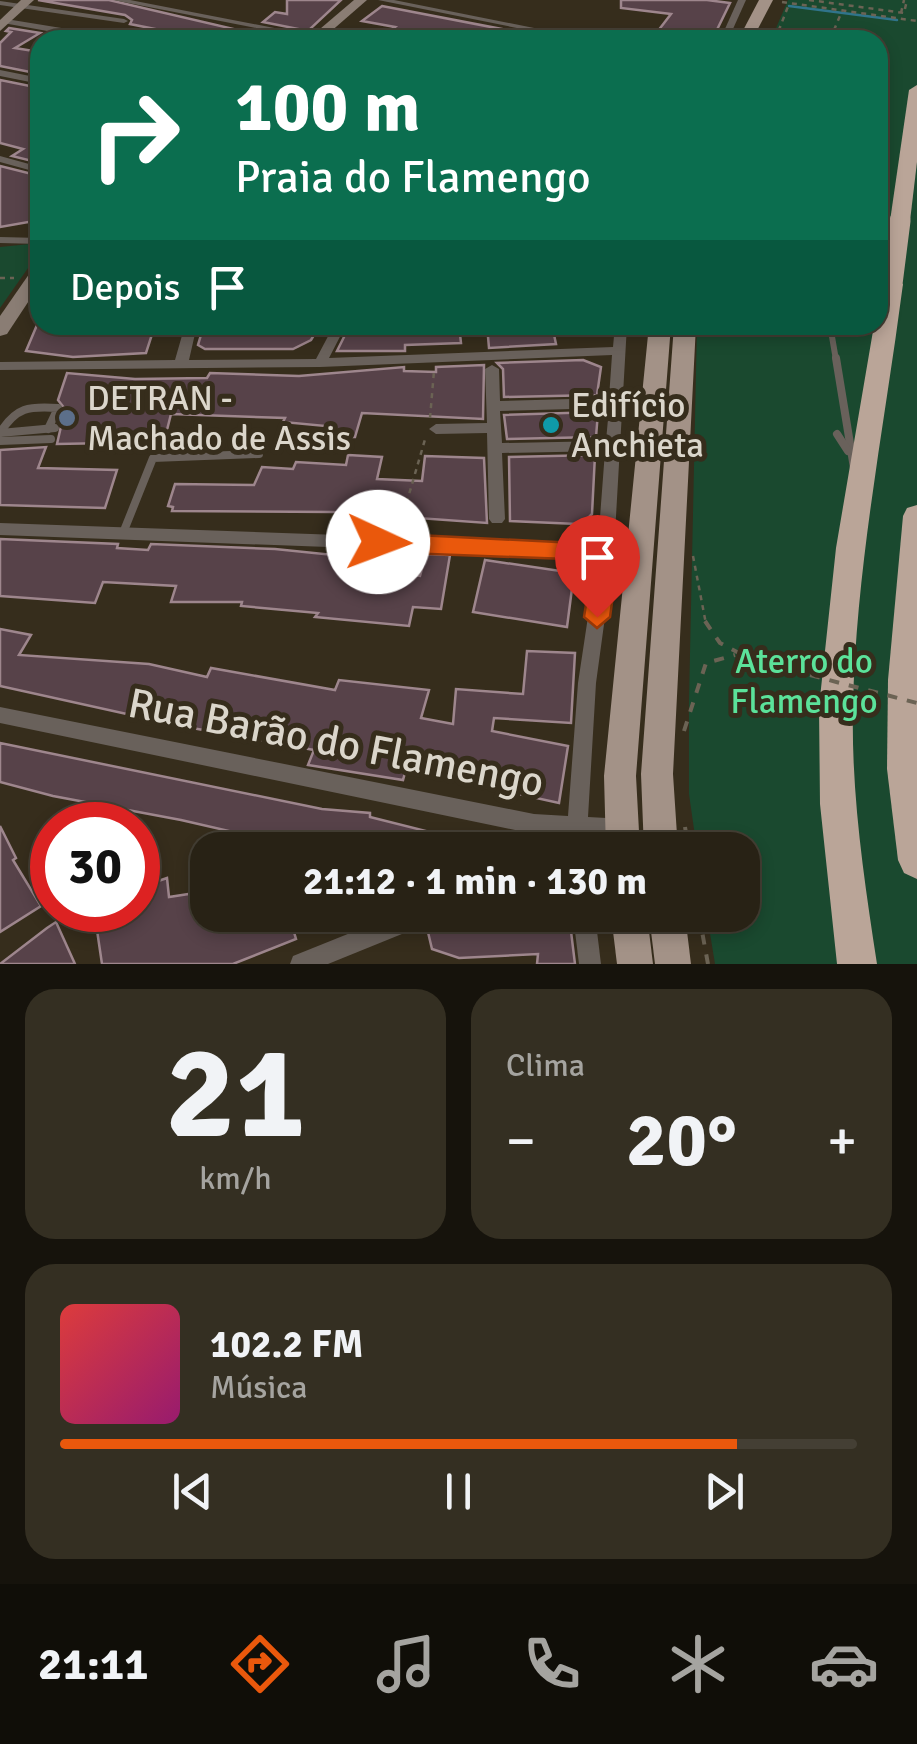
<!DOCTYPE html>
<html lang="pt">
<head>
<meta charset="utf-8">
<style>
	body { margin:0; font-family:Signika,sans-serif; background:#342f22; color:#f1f3f6; height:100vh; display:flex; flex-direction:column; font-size:38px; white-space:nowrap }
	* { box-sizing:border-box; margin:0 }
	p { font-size:32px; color:#a5a4a0 }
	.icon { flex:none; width:55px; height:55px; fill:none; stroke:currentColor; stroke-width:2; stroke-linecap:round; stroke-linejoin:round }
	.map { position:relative; height:964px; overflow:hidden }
	.sheet { display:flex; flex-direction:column; gap:25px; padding:25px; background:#16130c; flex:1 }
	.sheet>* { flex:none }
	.banner { position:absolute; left:30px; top:30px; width:858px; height:305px; border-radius:30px; box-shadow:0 5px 15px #0003,0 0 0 2px #443f34; background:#0b6e4f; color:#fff; overflow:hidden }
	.speed { position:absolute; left:30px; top:802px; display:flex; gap:20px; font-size:50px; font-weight:700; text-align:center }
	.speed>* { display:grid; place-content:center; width:130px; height:130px; border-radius:50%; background:#282215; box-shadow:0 5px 15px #0003,0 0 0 2px #443f34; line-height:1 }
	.speed .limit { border:15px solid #d22; background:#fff; color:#111 }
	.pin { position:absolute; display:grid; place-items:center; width:85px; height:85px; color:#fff; margin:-102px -42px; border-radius:50% 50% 50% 0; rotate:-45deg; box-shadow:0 0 10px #0007 }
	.pin .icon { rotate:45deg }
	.me { position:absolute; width:110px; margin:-55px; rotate:92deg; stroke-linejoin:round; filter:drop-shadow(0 0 8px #0008) }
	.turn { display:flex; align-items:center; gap:35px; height:210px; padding:0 40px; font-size:45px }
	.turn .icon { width:130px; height:130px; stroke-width:2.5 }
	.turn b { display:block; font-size:70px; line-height:85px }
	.then { display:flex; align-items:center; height:95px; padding:0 40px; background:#0003; gap:20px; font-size:38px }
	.big { font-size:75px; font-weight:700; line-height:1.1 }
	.sheet .card { flex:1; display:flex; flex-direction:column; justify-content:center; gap:15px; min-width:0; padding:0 35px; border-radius:30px; background:#342f22 }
	.sheet .dial { align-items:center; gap:0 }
	.dial b { font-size:130px; line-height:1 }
	.song { display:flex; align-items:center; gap:30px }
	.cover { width:120px; height:120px; border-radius:15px; background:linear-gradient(135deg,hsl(0 70% 55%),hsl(320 70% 35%)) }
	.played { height:10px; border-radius:5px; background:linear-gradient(90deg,#ea580c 85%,#443f34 85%) }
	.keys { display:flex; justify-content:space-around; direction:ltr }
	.heat { display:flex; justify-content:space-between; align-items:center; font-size:55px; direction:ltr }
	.sheet .tiles { flex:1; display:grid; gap:25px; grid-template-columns:1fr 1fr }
	.card:last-child { grid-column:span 2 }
	.trip { position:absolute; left:190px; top:832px; width:570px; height:100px; border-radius:30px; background:#282215; box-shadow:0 5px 15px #0003,0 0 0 2px #443f34; font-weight:700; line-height:100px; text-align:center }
	.dock { display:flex; height:160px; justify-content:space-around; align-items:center; background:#100e08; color:#a5a4a0 }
	.dock .icon { width:70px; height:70px }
	.dock .selected { color:#ea580c }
	.dock b { font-size:45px; color:#f1f3f6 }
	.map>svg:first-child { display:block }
	.green { fill:#1a492f }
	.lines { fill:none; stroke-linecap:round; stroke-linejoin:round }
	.stream { stroke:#30748b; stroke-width:2.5 }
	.building { fill:#574249; stroke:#9e868d; stroke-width:2.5 }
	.path-far1 { stroke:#6b6354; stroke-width:2.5; stroke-dasharray:5 5; stroke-linecap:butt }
	.path { stroke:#6b6354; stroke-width:4; stroke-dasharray:10 10; stroke-linecap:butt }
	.lane-far1 { stroke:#69615b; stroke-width:6 }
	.lane { stroke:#69615b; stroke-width:8 }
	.street { fill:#69615b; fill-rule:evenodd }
	.secondary { fill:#8a7d74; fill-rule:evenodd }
	.primary { fill:#a39287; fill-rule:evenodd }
	.highway { fill:#baa598; fill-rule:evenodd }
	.path-bridge { stroke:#6b6354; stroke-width:4; stroke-dasharray:10 10; stroke-linecap:butt }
	.highway-bridge { stroke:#baa598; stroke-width:21 }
	.route { fill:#ea580c; stroke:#983908; stroke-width:2.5 }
	.service-dot { fill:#5c6f8a; stroke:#362d1c; stroke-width:4 }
	.culture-dot { fill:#0f9aa8; stroke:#362d1c; stroke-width:4 }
	.labels { text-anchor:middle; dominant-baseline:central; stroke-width:10; stroke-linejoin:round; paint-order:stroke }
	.poi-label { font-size:35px; fill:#dbd6cb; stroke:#362d1c; text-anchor:start }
	.park-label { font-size:35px; fill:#5be29a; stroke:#362d1c }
	.near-street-label { font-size:42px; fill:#dbd6cb; stroke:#362d1c }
</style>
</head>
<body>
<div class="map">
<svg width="917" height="964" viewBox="0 0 917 964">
	<rect width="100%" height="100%" fill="#362d1c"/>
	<g class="green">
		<path d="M788 0H917V964H715L707 915H742V850H697L689 794V701L697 325H878V40H771Z"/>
		<path d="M40 243V251L0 308V247Z"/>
	</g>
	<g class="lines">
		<path class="stream" d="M789 6 897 20"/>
	</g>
	<g class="building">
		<path d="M38 0H109L281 40H241L197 32 190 36 130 24 132 20 125 15Z"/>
		<path d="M287 0H341L308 31 263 22 275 12 287 14Z"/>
		<path d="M621 0H707L730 3 712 40H651L671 14 621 8Z"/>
		<path d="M382 6 538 36V40H377L395 27 362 21Z"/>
		<path d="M9 28 40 33 15 48 40 52V74L0 66V43L11 32 6 31Z"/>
		<path d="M0 80 40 88V163L12 156 23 149 0 143Z"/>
		<path d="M0 166 40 176V220L0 227Z"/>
		<path d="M37 325H155L146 353 73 357 26 351Z"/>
		<path d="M204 325H320L311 340 293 349H205L198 345Z"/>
		<path d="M350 325H459L461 343 405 345V351H337Z"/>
		<path d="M487 325H552L556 344 489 348Z"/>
		<path d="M583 360 601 367 597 395 504 397 503 369 497 363Z"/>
		<path d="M484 365 483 419 362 413 355 437H322L326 426 283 422 285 418 171 414 164 442 57 444 65 409 58 400 67 373 135 379 207 378 210 373 299 376 404 367V371L436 372V367Z"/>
		<path d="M598 412 596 437 507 439 504 415Z"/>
		<path d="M46 447 38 468 117 470 105 508 0 505V450Z"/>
		<path d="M348 455 382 457 377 479 422 481 425 456 484 458 487 523 334 512 172 511 173 507 168 506 175 484 254 485 262 467 293 469 296 462 346 465Z"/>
		<path d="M595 455 592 514 586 520 577 524 510 521 509 457Z"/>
		<path d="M0 539 118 544 117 548 148 550 151 544 275 549 373 559 370 570 420 576 426 554 450 555 441 609 413 607 409 626 315 617 318 613 241 606 242 602H171L176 586 103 582 95 603 0 596Z"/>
		<path d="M485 560 574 573 567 627 473 612Z"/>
		<path d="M0 629 31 635 19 655 149 664 207 677 211 668 335 690 339 680 429 690 421 718 453 724 456 689 523 694 527 651 575 653 571 723 494 718 492 731 568 746 559 803 406 769 403 780 308 765 314 750 181 726 0 686Z"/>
		<path d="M0 743 322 809 370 813V817L442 835 455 850H325L328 842 288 839 285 846 270 845 272 841 181 820 53 796 0 782Z"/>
		<path d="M0 826 16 858 13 860 41 906 0 932Z"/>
		<path d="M167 878 169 897 208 891V915H289L296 939 233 964H102L94 910H138V888Z"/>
		<path d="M458 915H569L575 964H537L538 954 459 958 432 949 427 928Z"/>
		<path d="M56 922 75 964H0L47 928Z"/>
	</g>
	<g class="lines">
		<g class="path-far1">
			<path d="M809 0 904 13 907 0"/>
			<path d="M782 2 917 21"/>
			<path d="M901 13 904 0"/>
			<path d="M834 30 842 11"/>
			<path d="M775 40 789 4"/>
			<path d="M0 278H14"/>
			<path d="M430 418 434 371"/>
			<path d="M401 522 426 436"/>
			<path d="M693 556 706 624"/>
		</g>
		<g class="path">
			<path d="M705 621 720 643 752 660"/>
			<path d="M684 731 706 663 735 655"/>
			<path d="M685 827 689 850"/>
			<path d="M699 915 708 964"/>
		</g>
		<path class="lane-far1" d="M830 325 836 360"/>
		<g class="lane">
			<path d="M836 358 854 468"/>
			<path d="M0 433C16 407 29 406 58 408L48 429"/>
			<path d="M0 433 55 428"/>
			<path d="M837 434 848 451"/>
			<path d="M0 441 51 439"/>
			<path d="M123 533 153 458 259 454"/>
		</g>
		<g class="street">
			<path d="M113 0H130L336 40H318Z"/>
			<path d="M378 0H394L594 40H577Z"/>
			<path d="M738 0H746L728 40H720Z"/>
			<path d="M0 1 124 19 128 21 124 23 0 5Z"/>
			<path d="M6 19 86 32 90 35 86 38 3 23V19Z"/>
			<path d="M0 70 40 78V84L0 76Z"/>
			<path d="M0 156 40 167V173L0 162Z"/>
			<path d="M0 237 40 238V244L0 243Z"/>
			<path d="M185 325H197L189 360 316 359 334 325H346L329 358 613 347 615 325H627L614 551 596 683 588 817 625 819 632 822 635 829 632 836 625 839 587 837 586 850H566L567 836 534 834 0 723V707L534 814 568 816 578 683 597 557 0 535V523L598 544 605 451 502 453 505 519 502 523H492L489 519 487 433 436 434 429 429 436 424 487 423 485 369 492 365 499 369 500 401 609 398 612 355 320 367 0 370V362L175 360ZM609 408 606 441 502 443 500 411Z"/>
			<path d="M395 915H432L429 923 328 964H290L293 956Z"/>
			<path d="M573 915H595L601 964H579Z"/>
		</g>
		<g class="secondary">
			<path d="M21 0H34L0 31V20Z"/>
			<path d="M354 0H367L321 40H307Z"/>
			<path d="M40 266V284L7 334 0 336V316L34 267Z"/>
		</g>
		<g class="primary">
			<path d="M759 0H773L752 40H738Z"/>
			<path d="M649 325H671L636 776 640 850H606L604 776Z"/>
			<path d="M674 325H696L673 774 678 850H644L641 774Z"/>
			<path d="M611 915H647L653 964H617Z"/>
			<path d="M649 915H685L691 964H655Z"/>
		</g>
		<g class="highway">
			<path d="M917 85V162L910 221 900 227 890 221 909 90Z"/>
			<path d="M892 277 903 284C885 424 856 565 853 707 851 793 864 879 877 964H837L820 804 819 707 836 548 881 284Z"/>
			<path d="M917 505V879L904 873 898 860 887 769 888 680 903 516 907 508Z"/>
		</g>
		<path class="path-bridge" d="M752 660 917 703"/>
		<path class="highway-bridge" d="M892 284 900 221"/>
	</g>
	<path class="route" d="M378 533 615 545 619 552 610 617 597 628 584 617 593 560 378 552 365 542Z"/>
	<circle class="service-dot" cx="67" cy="418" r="10"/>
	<circle class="culture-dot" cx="551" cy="425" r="10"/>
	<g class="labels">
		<g class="poi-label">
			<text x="87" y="398">DETRAN -<tspan x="87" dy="40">Machado de Assis</tspan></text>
			<text x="571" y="405">Edifício<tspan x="571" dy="40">Anchieta</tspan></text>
		</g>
		<g class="park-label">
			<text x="804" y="661">Aterro do<tspan x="804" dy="40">Flamengo</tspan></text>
		</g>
		<g class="near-street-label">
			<text transform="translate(336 743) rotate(11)">Rua Barão do Flamengo</text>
		</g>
	</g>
</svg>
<div class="speed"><div class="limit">30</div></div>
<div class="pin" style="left:597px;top:617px;background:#d93025"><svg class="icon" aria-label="arrive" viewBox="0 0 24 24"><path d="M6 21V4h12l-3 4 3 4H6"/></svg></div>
<svg class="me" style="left:378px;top:542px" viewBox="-20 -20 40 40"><circle r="19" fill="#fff"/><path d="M0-13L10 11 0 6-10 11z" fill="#ea580c"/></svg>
<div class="trip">21:12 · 1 min · 130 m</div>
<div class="banner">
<div class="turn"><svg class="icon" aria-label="right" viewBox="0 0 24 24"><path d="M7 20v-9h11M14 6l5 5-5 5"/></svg><div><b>100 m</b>Praia do Flamengo</div></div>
<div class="then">Depois<svg class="icon" aria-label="arrive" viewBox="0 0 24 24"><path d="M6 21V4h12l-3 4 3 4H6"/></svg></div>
</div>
</div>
<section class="sheet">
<div class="tiles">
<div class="card dial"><b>21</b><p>km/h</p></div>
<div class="card"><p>Clima</p>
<div class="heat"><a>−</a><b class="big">20°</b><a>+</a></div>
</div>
<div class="card">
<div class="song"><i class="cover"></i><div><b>102.2 FM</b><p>Música</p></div></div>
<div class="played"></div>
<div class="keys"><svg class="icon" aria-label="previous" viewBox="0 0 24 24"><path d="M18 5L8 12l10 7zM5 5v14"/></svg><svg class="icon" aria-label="pause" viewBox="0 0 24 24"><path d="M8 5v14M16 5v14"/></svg><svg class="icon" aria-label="next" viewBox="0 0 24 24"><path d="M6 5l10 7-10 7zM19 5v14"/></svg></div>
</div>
</div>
</section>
<nav class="dock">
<b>21:11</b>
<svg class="icon selected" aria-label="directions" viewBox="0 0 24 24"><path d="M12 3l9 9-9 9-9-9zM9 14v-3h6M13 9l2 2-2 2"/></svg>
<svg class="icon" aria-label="music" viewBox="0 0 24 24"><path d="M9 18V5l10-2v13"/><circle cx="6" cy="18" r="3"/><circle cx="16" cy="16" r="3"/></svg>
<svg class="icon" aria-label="phone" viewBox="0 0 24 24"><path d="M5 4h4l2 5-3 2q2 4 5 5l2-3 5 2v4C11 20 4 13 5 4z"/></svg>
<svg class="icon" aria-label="climate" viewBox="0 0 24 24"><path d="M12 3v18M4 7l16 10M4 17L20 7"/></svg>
<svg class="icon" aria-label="car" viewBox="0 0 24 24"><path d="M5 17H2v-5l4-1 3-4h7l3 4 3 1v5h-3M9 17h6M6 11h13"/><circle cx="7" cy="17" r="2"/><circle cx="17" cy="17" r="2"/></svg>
</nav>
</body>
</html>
